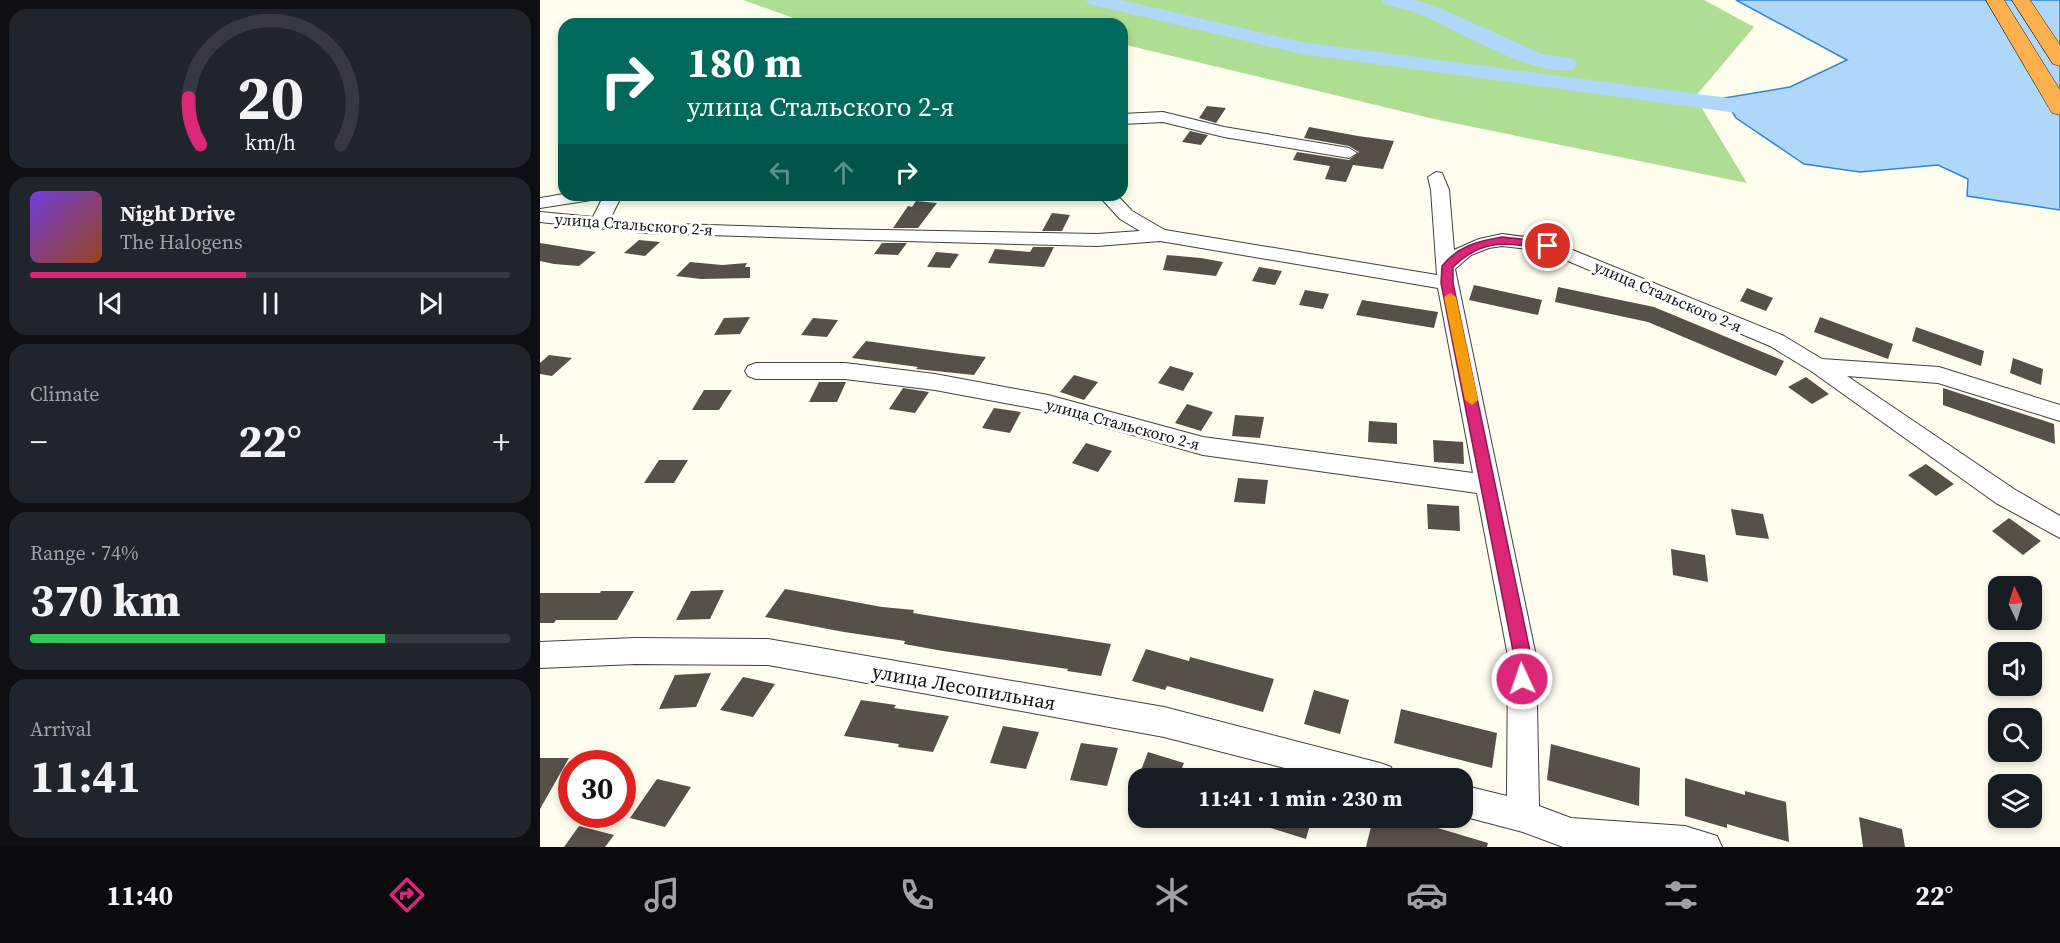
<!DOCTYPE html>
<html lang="en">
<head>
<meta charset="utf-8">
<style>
	body { margin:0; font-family:"Source Serif 4",serif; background:#20242c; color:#f1f3f6; height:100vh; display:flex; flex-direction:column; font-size:22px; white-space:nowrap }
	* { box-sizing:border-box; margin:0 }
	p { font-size:20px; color:#9ea1a6 }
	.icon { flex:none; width:33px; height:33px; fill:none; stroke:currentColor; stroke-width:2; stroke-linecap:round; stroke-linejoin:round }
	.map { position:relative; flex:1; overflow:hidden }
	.drawer { display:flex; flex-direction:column; gap:9px; padding:9px; background:#0d0f14; width:540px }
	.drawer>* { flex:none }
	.hud { position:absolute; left:18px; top:18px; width:570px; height:183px; border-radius:18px; box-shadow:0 3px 9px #0003; background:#00695c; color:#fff; overflow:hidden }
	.needle { width:39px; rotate:356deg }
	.fabs { position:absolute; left:1448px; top:576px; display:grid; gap:12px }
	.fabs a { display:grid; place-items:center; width:54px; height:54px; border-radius:12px; background:#171b24; box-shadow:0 3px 9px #0003; font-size:30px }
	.speed { position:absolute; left:18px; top:750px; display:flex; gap:12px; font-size:30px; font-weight:700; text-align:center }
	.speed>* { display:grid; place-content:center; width:78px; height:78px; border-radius:50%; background:#171b24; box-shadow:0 3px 9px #0003; line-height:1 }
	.speed .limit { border:9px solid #d22; background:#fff; color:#111 }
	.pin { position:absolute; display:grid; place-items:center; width:51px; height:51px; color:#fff; margin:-26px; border:3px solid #fff; border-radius:50%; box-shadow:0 2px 6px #0007 }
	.me { position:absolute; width:66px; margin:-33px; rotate:357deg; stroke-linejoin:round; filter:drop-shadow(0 0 4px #0008) }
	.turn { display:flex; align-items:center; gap:21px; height:126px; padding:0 30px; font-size:27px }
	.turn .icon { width:78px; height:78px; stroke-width:2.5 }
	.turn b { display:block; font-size:42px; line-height:51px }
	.lanes { display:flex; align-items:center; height:57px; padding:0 30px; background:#0003; justify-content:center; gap:30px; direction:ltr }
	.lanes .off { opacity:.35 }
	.big { font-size:45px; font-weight:700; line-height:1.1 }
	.drawer .card { flex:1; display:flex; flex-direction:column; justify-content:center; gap:9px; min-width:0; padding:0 21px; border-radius:18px; background:#20242c }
	.drawer .dial { align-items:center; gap:0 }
	.dial svg { height:156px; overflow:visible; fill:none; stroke:#363941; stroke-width:7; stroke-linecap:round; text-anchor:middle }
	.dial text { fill:#f1f3f6; stroke:none }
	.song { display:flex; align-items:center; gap:18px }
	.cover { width:72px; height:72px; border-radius:9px; background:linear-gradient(135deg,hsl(260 70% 55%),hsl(20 70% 35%)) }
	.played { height:6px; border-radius:3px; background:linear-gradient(90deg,#db2777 45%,#363941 45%) }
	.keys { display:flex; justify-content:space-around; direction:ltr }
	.heat { display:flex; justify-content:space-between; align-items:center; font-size:33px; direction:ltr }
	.charge { height:9px; border-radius:4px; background:linear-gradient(90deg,#34c759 74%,#363941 0) }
	.trip { position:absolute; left:588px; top:768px; width:345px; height:60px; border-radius:18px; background:#171b24; box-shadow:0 3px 9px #0003; font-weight:700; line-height:60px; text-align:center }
	.menu { display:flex; height:96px; justify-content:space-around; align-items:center; background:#090b0e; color:#9ea1a6 }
	.menu .icon { width:42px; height:42px }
	.menu .current { color:#db2777 }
	.menu b { font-size:27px; color:#f1f3f6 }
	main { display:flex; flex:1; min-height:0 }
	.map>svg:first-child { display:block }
	.forest { fill:#aede93 }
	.water { fill:#afd7fa; stroke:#3185d6; stroke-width:1.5 }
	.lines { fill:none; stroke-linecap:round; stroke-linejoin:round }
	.river { fill:#afd7fa; fill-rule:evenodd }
	.building { fill:#575049 }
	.minor-casing { stroke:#414141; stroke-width:2 }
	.highway-casing { stroke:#1f1f1f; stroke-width:1 }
	.minor { fill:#fff; fill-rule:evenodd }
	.highway { fill:#feaf4e; fill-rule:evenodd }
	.route { fill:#db2777; stroke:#8e194d; stroke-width:1.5 }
	.slow { fill:#f59e0b }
	.labels { text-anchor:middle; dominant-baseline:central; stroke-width:6; stroke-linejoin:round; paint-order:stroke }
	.street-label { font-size:16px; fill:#0e0e0e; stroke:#fff }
	.near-street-label { font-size:20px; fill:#0e0e0e; stroke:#fff }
</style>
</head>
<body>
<main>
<section class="drawer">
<div class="card dial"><svg viewBox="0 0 100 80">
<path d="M14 69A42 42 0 1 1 86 69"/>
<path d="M14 69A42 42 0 0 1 8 45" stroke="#db2777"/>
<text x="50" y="56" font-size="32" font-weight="700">20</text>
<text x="50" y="72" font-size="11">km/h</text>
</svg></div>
<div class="card">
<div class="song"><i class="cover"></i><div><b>Night Drive</b><p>The Halogens</p></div></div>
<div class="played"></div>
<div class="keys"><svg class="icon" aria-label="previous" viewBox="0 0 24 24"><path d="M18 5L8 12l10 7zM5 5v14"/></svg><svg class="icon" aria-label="pause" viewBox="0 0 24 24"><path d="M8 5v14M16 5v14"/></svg><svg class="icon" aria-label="next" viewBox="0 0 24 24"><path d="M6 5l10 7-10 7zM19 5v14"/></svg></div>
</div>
<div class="card"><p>Climate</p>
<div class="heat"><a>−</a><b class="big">22°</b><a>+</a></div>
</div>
<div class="card"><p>Range · 74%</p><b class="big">370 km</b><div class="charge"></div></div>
<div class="card"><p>Arrival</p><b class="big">11:41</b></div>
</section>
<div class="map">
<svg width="1520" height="847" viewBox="0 0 1520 847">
	<rect width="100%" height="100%" fill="#fffdee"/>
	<path class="forest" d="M203 0H1164L1214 27 1155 97 1207 183 894 119 582 44V24H474L461 22 423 24H270Z"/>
	<path class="water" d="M1196 0H1520V210L1427 196 1428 179 1398 165 1320 172 1264 164 1196 118 1184 98 1250 87 1307 60Z"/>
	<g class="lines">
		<g class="river">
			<path d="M546 0H581L762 42 1234 104 1242 106 1246 111 1242 116 1234 118 762 54 549 4Z"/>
			<path d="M841 0H873L895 6 1002 54 1034 59 1037 64 1034 69C995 78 921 32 884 16 872 10 857 8 844 4Z"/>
		</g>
	</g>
	<g class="building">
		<path d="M667 106 686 108 676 123 659 118Z"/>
		<path d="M769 127 818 136 854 141 843 169 813 165 806 182 785 179 790 166 753 160 757 152 809 160 819 152 809 146 764 138Z"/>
		<path d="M650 131 668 135 661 145 642 142Z"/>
		<path d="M376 201 397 203 378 228H353L368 206 372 207Z"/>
		<path d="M512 213 530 215 522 231H502Z"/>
		<path d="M99 240 120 242 105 256 84 253Z"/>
		<path d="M0 243 56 252 39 266 14 264 0 261Z"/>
		<path d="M342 243H367L358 255 334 254Z"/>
		<path d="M493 247H514L504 267 448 263 455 249 490 252Z"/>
		<path d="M396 252 419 254 410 268 387 267Z"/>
		<path d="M627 255 661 258 683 262 676 276 623 270Z"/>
		<path d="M150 262 182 265 207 263 205 267H210V278L161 279 136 276Z"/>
		<path d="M719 267 742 271 735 285 712 281Z"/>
		<path d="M934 285 1002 300 998 315 929 300Z"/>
		<path d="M1018 287 1114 307 1244 361 1236 376 1108 322 1015 302Z"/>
		<path d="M1207 288 1233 298 1226 311 1200 301Z"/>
		<path d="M765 290 789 294 783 309 759 305Z"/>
		<path d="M822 300 898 312 894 328 816 315Z"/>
		<path d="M210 317 200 334 174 335 184 318Z"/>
		<path d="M1280 317 1353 344 1348 359 1274 332Z"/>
		<path d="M273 318 298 320 287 337 261 335Z"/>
		<path d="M1376 327 1444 351 1441 366 1372 341Z"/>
		<path d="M326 341 420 354 446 357 434 375 376 369 378 367 312 358Z"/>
		<path d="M9 355 32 358 12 376 0 374V363Z"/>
		<path d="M1473 358 1503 369 1501 385 1470 373Z"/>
		<path d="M630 366 654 373 643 391 618 383Z"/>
		<path d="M534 375 558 382 544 400 520 392Z"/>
		<path d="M1266 377 1289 394 1272 404 1248 387Z"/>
		<path d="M279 382H306L297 402H269Z"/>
		<path d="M363 388 389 392 375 413 349 409Z"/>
		<path d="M1403 388 1514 424 1515 444 1403 405Z"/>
		<path d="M164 390H192L179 410H152Z"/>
		<path d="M647 404 673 412 661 431 635 423Z"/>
		<path d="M454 408 481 412 470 433 442 428Z"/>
		<path d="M695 415 724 417 720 438 692 436Z"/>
		<path d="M829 421 857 423V444L828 442Z"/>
		<path d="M893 440 923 442 924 464 894 462Z"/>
		<path d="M546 443 572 451 558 472 532 463Z"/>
		<path d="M119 460H148L134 483H104Z"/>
		<path d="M1386 464 1414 484 1396 496 1368 475Z"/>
		<path d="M698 478 728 480 725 504 694 502Z"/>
		<path d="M887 504 919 506 920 531 888 529Z"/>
		<path d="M1191 509 1223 514 1229 539 1196 535Z"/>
		<path d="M1469 518 1501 541 1483 555 1452 531Z"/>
		<path d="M1131 549 1165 555 1168 582 1133 575Z"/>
		<path d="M245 589 342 607 374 610 373 613 410 619 571 644 561 676 527 671 528 669 403 651 364 644 365 641 304 632 225 617Z"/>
		<path d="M184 590 170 619 136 620 151 591Z"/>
		<path d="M61 591H94L77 620H16L14 623H0V593H60Z"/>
		<path d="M606 649 649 661 650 657 734 679 723 712 627 686 625 690 592 681Z"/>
		<path d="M171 673 156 707 119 709 135 675Z"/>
		<path d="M203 677 235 684 213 717 180 710Z"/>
		<path d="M774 690 809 700 800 734 764 724Z"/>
		<path d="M321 700 356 705 354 708 409 716 393 752 358 747 359 744 304 736Z"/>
		<path d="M861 709 957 733 952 768 854 743Z"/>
		<path d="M463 726 499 732 486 769 450 763Z"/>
		<path d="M541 743 578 748 567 786 530 780Z"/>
		<path d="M1011 744 1100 768 1099 806 1007 780Z"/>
		<path d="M608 752 644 763 638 778H598Z"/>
		<path d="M0 758H29L0 809Z"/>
		<path d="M1145 778 1205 795V791L1246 802 1249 842 1187 824V828L1145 816Z"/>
		<path d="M117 779 151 787 125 827 90 818Z"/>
		<path d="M1319 817 1362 829 1365 847H1323Z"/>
		<path d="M708 818H772L766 839 708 821Z"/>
		<path d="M833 818H857L881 823 948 843 947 847H826Z"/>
		<path d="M39 826 74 835 65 847H24Z"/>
	</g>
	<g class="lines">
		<defs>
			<g id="minor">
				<path d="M623 112 684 127 809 148 817 153 809 158 684 137 623 122 582 124V114Z"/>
				<path d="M896 172 902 173 909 190 914 250 939 239 962 234 1008 240 1244 336 1282 359 1399 367 1520 405V421L1398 383 1307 376 1474 489 1520 516V538L1456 503 1271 371 1230 346 1004 251 962 246 949 248 931 255 915 269 996 656 999 806 1031 818 1145 826 1177 836 1182 847H1023L983 832 922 816V785L967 796 968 656 937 493 663 455 508 411 395 390 305 379H216L208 376 205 371 208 366 216 363H305L395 374 508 395 663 437 933 473 898 288 620 241 557 246 290 239 105 233 0 222V212L53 217 64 195H82L70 219 105 223 290 229 557 234 600 231 580 219 558 195H577L592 211 625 230 897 275 891 190 888 177Z"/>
				<path d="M24 194V195H60L57 199 51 200 0 208V198Z"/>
				<path d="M95 638 228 639 624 707 840 763 851 767 855 778H784L624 737 228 665 95 664 0 668V642Z"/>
			</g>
			<g id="highway">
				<path d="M1446 0H1464L1520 90V115L1512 113 1509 108Z"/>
				<path d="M1472 0H1490L1520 45V66L1513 64Z"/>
			</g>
		</defs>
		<use href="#minor" class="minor-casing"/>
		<use href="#highway" class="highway-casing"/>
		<use href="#minor" class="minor"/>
		<use href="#highway" class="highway"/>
	</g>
	<path class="route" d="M962 237 1008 242 1014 246 1008 249C968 244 945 236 913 267V283L991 656V679L989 685 982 687 976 685 974 679V656L901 283 902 266C918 246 938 241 962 237Z"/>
	<path class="slow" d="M910 293 916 297 938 400 932 405 925 400 904 297Z"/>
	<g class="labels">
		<g class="street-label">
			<text transform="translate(94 224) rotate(4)">улица Стальского 2-я</text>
			<text transform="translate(1128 296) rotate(23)">улица Стальского 2-я</text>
			<text transform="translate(583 424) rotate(15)">улица Стальского 2-я</text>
		</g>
		<g class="near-street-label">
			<text transform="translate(424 687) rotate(10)">улица Лесопильная</text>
		</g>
	</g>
</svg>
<div class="fabs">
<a><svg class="needle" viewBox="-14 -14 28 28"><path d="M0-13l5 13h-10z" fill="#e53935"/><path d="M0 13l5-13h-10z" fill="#9ea1a6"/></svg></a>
<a><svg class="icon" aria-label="sound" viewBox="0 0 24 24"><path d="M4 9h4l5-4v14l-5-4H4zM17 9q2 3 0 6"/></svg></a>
<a><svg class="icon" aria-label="search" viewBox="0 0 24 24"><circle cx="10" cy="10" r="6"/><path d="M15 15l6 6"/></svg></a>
<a><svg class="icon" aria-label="layers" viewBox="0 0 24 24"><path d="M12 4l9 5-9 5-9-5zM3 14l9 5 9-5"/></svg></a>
</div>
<div class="speed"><div class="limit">30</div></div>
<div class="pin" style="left:1008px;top:246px;background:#d93025"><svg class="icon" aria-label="arrive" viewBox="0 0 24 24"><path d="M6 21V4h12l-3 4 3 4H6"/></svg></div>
<svg class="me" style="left:982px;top:679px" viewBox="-20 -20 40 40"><circle r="17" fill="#db2777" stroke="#fff" stroke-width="3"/><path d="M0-11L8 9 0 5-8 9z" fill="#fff"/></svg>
<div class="trip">11:41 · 1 min · 230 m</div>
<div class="hud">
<div class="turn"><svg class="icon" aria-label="right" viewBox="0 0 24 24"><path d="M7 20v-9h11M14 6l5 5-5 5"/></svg><div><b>180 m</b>улица Стальского 2-я</div></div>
<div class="lanes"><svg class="icon off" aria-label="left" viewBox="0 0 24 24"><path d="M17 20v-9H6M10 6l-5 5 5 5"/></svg><svg class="icon off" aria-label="ahead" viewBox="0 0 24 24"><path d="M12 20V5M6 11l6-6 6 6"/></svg><svg class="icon" aria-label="right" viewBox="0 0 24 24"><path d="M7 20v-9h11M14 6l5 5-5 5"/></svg></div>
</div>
</div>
</main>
<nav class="menu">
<b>11:40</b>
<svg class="icon current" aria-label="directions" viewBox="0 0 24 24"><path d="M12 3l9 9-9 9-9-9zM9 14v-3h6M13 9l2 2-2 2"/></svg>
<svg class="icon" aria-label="music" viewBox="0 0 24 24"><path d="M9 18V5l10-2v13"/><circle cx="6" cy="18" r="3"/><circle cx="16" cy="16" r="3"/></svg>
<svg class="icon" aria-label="phone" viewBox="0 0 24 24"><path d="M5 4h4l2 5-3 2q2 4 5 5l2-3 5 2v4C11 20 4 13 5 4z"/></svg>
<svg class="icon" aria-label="climate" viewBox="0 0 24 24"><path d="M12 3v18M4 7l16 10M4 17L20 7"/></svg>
<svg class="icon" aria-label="car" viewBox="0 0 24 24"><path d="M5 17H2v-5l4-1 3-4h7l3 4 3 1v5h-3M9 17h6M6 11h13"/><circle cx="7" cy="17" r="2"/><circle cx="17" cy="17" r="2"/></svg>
<svg class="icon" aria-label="filters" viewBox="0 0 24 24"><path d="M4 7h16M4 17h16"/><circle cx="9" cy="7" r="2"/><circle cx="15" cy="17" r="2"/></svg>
<b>22°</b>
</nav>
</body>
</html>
